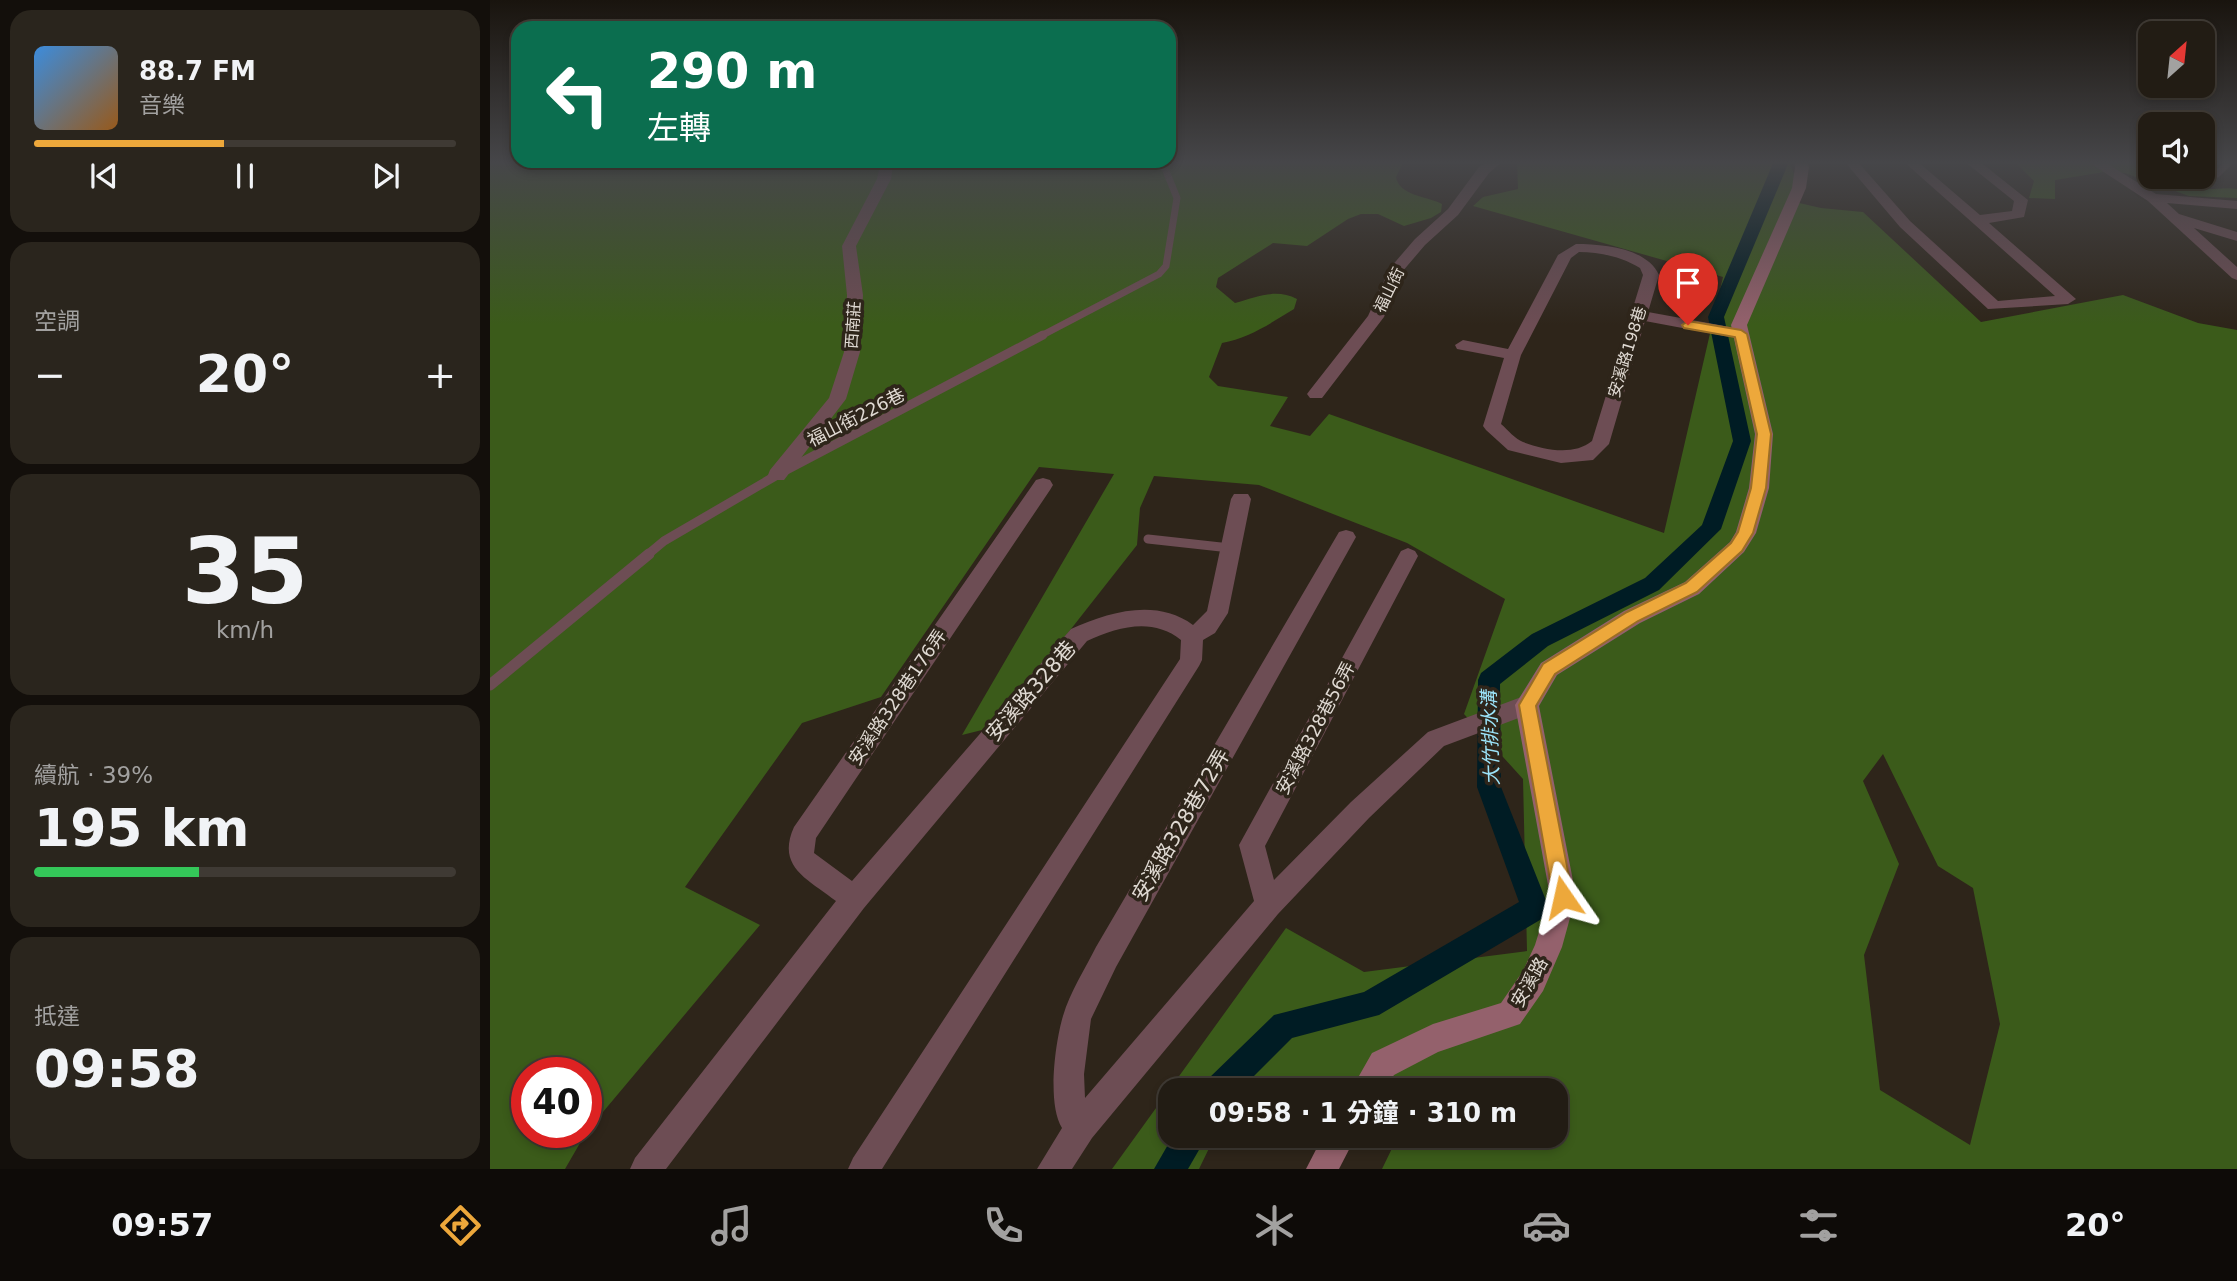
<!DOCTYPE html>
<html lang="zh-TW">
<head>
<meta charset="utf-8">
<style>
	body { margin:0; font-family:"DejaVu Sans","Noto Sans TC",sans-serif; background:#2a251d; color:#f1f3f6; height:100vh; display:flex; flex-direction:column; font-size:26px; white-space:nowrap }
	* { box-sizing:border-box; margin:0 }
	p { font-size:23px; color:#a2a1a0 }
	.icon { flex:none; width:38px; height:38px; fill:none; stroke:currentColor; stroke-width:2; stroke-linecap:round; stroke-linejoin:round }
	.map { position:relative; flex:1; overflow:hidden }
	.panel { display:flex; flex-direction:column; gap:10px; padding:10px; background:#130f0b; width:490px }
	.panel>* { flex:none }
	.guide { position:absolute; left:21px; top:21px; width:665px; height:147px; border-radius:21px; box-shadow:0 4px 10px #0003,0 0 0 2px #3f3a34; background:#0b6e4f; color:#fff; overflow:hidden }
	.needle { width:46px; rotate:27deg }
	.buttons { position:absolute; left:1648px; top:21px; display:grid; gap:14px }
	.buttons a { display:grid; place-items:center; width:77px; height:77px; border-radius:14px; background:#221c14; box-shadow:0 4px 10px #0003,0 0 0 2px #3f3a34; font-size:35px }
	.speed { position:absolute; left:21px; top:1057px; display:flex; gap:14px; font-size:35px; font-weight:700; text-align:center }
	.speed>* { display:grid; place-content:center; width:91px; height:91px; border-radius:50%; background:#221c14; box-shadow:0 4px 10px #0003,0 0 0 2px #3f3a34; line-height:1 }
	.speed .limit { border:10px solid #d22; background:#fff; color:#111 }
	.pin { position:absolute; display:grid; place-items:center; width:60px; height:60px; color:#fff; margin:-72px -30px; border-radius:50% 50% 50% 0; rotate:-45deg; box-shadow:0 0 7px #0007 }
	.pin .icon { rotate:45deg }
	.me { position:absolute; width:77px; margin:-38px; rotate:349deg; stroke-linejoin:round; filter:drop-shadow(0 0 5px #0008) }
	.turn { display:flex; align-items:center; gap:24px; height:147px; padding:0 21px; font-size:32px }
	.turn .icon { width:91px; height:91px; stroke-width:2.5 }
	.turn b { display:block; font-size:49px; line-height:60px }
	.big { font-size:52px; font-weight:700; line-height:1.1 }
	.panel .tile { flex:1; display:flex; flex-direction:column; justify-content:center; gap:10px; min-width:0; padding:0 24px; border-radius:21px; background:#2a251d }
	.panel .dial { align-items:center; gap:0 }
	.dial b { font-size:91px; line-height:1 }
	.song { display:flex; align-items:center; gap:21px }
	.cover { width:84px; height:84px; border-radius:10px; background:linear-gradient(135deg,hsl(210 70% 55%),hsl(30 70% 35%)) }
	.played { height:7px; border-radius:4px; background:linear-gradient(90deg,#eda83b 45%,#3f3a34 45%) }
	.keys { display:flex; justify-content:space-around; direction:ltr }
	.heat { display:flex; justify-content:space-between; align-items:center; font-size:38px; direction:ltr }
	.charge { height:10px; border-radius:5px; background:linear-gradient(90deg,#34c759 39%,#3f3a34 0) }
	.trip { position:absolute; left:668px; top:1078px; width:410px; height:70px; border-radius:21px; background:#221c14; box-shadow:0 4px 10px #0003,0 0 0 2px #3f3a34; font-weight:700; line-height:70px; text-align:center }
	.tab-bar { display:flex; height:112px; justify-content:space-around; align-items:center; background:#0e0b08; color:#a2a1a0 }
	.tab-bar .icon { width:49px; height:49px }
	.tab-bar .on { color:#eda83b }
	.tab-bar b { font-size:32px; color:#f1f3f6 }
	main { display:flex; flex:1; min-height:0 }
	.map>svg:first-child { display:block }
	.forest { fill:#3b5b1a; fill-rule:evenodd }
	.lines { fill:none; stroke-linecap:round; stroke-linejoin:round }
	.canal { fill:#001c24; fill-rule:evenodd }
	.lane-far2 { stroke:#6d4d54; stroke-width:7 }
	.lane-far1 { stroke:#6d4d54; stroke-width:9 }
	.lane { stroke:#6d4d54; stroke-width:11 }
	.street { fill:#6d4d54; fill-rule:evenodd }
	.secondary { fill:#94616c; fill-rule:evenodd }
	.route { fill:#eda83b; stroke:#9a6d26; stroke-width:2 }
	.labels { text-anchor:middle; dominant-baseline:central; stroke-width:7; stroke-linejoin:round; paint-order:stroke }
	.far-street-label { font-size:16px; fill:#dfd9d2; stroke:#2e251a }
	.street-label { font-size:18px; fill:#dfd9d2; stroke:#2e251a }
	.water-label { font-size:19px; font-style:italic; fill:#9ce4fa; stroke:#2e251a }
	.near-street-label { font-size:21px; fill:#dfd9d2; stroke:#2e251a }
</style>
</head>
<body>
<main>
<section class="panel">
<div class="tile">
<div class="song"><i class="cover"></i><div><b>88.7 FM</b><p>音樂</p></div></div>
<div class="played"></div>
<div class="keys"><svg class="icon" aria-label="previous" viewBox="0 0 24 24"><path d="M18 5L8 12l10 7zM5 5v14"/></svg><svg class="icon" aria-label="pause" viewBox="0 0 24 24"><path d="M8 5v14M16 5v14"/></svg><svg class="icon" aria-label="next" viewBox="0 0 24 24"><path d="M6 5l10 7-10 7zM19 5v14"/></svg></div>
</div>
<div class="tile"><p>空調</p>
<div class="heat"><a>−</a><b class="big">20°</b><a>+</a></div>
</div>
<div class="tile dial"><b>35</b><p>km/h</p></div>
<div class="tile"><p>續航 · 39%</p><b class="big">195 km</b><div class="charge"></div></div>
<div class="tile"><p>抵達</p><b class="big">09:58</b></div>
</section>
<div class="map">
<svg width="1747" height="1169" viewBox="0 0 1747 1169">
	<rect width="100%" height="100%" fill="#2e251a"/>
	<g class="forest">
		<path d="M0 161H914L906 177C909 196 937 196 952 204L951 212 941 218 914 226 888 214H871L858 219 817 246 783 243 728 278 726 287 745 303C767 297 786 288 807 299L804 309C781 323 759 338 732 343L719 377 728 386 798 397 780 426 820 436 839 414 1174 533 1233 277 983 206 993 197 1028 189 1027 161H1300L1306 181 1305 202 1331 208 1373 212 1491 322 1633 295 1708 323 1747 330V1169H892L908 1136H1066V1090H916L903 1076 827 1084 811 1090H681V1136H725L709 1169H622L796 928 874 972 1037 951 1033 779 974 714 1015 599 917 543 769 485 664 476 650 508 647 545 504 727 472 735 624 474 549 467 391 697 312 723 195 887 270 925 97 1131 75 1169H0ZM1393 754 1448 866 1483 888 1510 1024 1480 1145 1390 1090 1374 955 1409 864 1373 781ZM37 1073H96V1132H37Z"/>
		<path d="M1524 161H1642L1661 170V177C1678 177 1694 188 1712 189 1724 190 1735 187 1747 189V198L1699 196 1635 173 1614 172 1565 180V199L1539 198 1544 181Z"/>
	</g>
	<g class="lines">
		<g class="canal">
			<path d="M1284 161H1297L1298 164 1234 317 1261 441 1231 529 1169 590 1058 646 1010 684 1011 787 1059 908 1055 917 889 1015 802 1038 750 1090H714L718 1079 784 1015 874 992 1029 902 987 787 988 680 991 673 1042 634 1155 578 1212 525 1243 441 1218 317Z"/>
			<path d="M683 1136H717L698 1169H664Z"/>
		</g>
		<g class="lane-far2">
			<path d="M1713 170 1727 174 1740 161"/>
			<path d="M549 337 669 274 676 266 687 198 672 161"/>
		</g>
		<g class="lane-far1">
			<path d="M658 539 740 548"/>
			<path d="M156 556 174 541 287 475 553 335"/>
		</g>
		<path class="lane" d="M0 685 159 554"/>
		<g class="street">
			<path d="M391 161H404L401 179 366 246 373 295 370 352 356 399 294 480H280L278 475 280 470 339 398 354 352 357 295 352 246 387 179Z"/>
			<path d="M998 161H1013L999 173 968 215 935 245 912 272 894 317 832 398H820L817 394 820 390 878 316 900 268 925 239 958 209 989 167Z"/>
			<path d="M1354 161H1367L1420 221 1508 301 1565 296 1413 161H1427L1490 215 1522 211 1524 201 1474 161H1489L1538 200 1534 217 1499 223 1586 299 1578 304 1498 309 1410 227Z"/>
			<path d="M1597 161H1613L1666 194 1747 201V209L1677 203 1689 214 1747 232V241L1704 228 1747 267V280L1742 278 1658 201Z"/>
			<path d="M1086 244C1113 244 1157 248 1169 275L1158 312 1251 329 1259 334 1251 339 1155 321 1119 444 1103 460 1071 463 1018 450 996 430 993 426 1014 358 967 349 965 345 973 340 1018 349 1068 255ZM1089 252C1110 252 1132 257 1150 268L1153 275 1102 441C1084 456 1054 450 1033 442 1025 439 1018 430 1011 424L1031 355 1081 258Z"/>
			<path d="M553 478 560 480 563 485 560 490 326 838 324 853 362 881 581 629C619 612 666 598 703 625L717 611 741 499 744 494H758L761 499 738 613 725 633 713 640 712 660 709 666 392 1169H358L363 1158 690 659 691 640C662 617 628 627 597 641L374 908 176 1169H140L145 1158 346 901C318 879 286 867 304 827L546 480Z"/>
			<path d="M856 530 863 532 866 537 626 967 601 1019 594 1074 595 1098 764 901 749 845 911 551 918 548 925 551 928 556 775 846 784 880 861 802 938 732 1037 695 1045 698 1049 705 1045 712 954 746 879 818 788 914 602 1138 582 1169H547L572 1128C557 1104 565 1043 573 1016 580 992 595 969 606 947L849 532Z"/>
		</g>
		<g class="secondary">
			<path d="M1304 161H1317L1319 167 1316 188 1257 325 1283 434 1279 488 1266 533 1254 552 1209 594 1150 623 1067 675 1049 706 1086 896 1072 947 1053 991 1030 1024 948 1052 904 1075 894 1090H861L882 1053 943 1024 1011 1003 1033 971 1045 945 1060 896 1025 705 1051 663 1134 611 1195 582 1240 542 1246 532 1259 488 1265 434 1241 325 1302 188 1305 167Z"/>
			<path d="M833 1136H866L849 1169H816Z"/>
		</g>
	</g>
	<linearGradient id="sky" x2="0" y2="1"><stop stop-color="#19140e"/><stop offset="0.5" stop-color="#464649"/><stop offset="1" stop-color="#464649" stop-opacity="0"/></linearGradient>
	<rect width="1747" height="325" fill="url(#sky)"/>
	<path class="route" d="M1198 321 1251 330 1257 334 1281 434 1276 488 1263 533 1252 551 1207 592 1148 621 1065 674 1046 706 1083 897 1080 903 1073 906 1066 903 1063 897 1029 705 1053 664 1137 612 1196 583 1241 543 1248 532 1261 488 1267 434 1245 337 1194 328 1192 325Z"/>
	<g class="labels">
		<g class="far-street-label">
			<text transform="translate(899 290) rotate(-64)">福山街</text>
			<text transform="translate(363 325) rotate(-86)">西南莊</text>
			<text transform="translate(1137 352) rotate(-73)">安溪路198巷</text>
		</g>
		<g class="street-label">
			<text transform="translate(366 417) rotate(-27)">福山街226巷</text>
			<text transform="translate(407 697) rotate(-56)">安溪路328巷176弄</text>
			<text transform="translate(825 728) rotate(-62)">安溪路328巷56弄</text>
			<text transform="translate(1039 982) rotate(-60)">安溪路</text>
		</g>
		<g class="water-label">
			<text transform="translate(1000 738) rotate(-92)">大竹排水溝</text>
		</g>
		<g class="near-street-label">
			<text transform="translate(541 691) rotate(-49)">安溪路328巷</text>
			<text transform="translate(691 825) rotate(-60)">安溪路328巷72弄</text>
		</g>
	</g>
</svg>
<div class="buttons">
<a><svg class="needle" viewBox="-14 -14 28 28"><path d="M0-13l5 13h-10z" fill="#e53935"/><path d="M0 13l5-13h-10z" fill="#a2a1a0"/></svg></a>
<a><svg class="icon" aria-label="sound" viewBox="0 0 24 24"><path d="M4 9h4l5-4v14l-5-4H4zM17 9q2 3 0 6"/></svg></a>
</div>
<div class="speed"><div class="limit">40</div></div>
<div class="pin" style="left:1198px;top:325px;background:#d93025"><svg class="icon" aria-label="arrive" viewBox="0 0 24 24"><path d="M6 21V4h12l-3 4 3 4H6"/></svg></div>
<svg class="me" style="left:1073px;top:897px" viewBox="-20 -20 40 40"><path d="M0-17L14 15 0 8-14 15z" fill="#eda83b" stroke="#fff" stroke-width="4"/></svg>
<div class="trip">09:58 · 1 分鐘 · 310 m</div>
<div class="guide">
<div class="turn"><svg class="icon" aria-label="left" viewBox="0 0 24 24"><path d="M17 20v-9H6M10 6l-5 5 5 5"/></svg><div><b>290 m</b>左轉</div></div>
</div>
</div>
</main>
<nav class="tab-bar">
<b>09:57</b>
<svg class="icon on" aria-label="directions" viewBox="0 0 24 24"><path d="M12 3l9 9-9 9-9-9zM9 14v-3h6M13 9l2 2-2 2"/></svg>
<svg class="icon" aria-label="music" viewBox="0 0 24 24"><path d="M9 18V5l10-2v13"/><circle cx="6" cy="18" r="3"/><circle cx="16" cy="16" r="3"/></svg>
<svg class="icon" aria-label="phone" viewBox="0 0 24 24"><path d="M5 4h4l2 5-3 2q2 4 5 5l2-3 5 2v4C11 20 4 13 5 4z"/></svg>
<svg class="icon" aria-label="climate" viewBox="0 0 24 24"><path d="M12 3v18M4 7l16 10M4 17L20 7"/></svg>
<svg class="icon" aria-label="car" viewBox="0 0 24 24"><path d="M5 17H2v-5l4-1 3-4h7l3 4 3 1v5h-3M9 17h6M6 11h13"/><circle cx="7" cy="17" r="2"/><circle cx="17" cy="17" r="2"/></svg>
<svg class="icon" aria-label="filters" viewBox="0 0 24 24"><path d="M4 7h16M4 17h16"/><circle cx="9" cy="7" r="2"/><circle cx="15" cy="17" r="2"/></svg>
<b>20°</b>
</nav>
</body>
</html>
